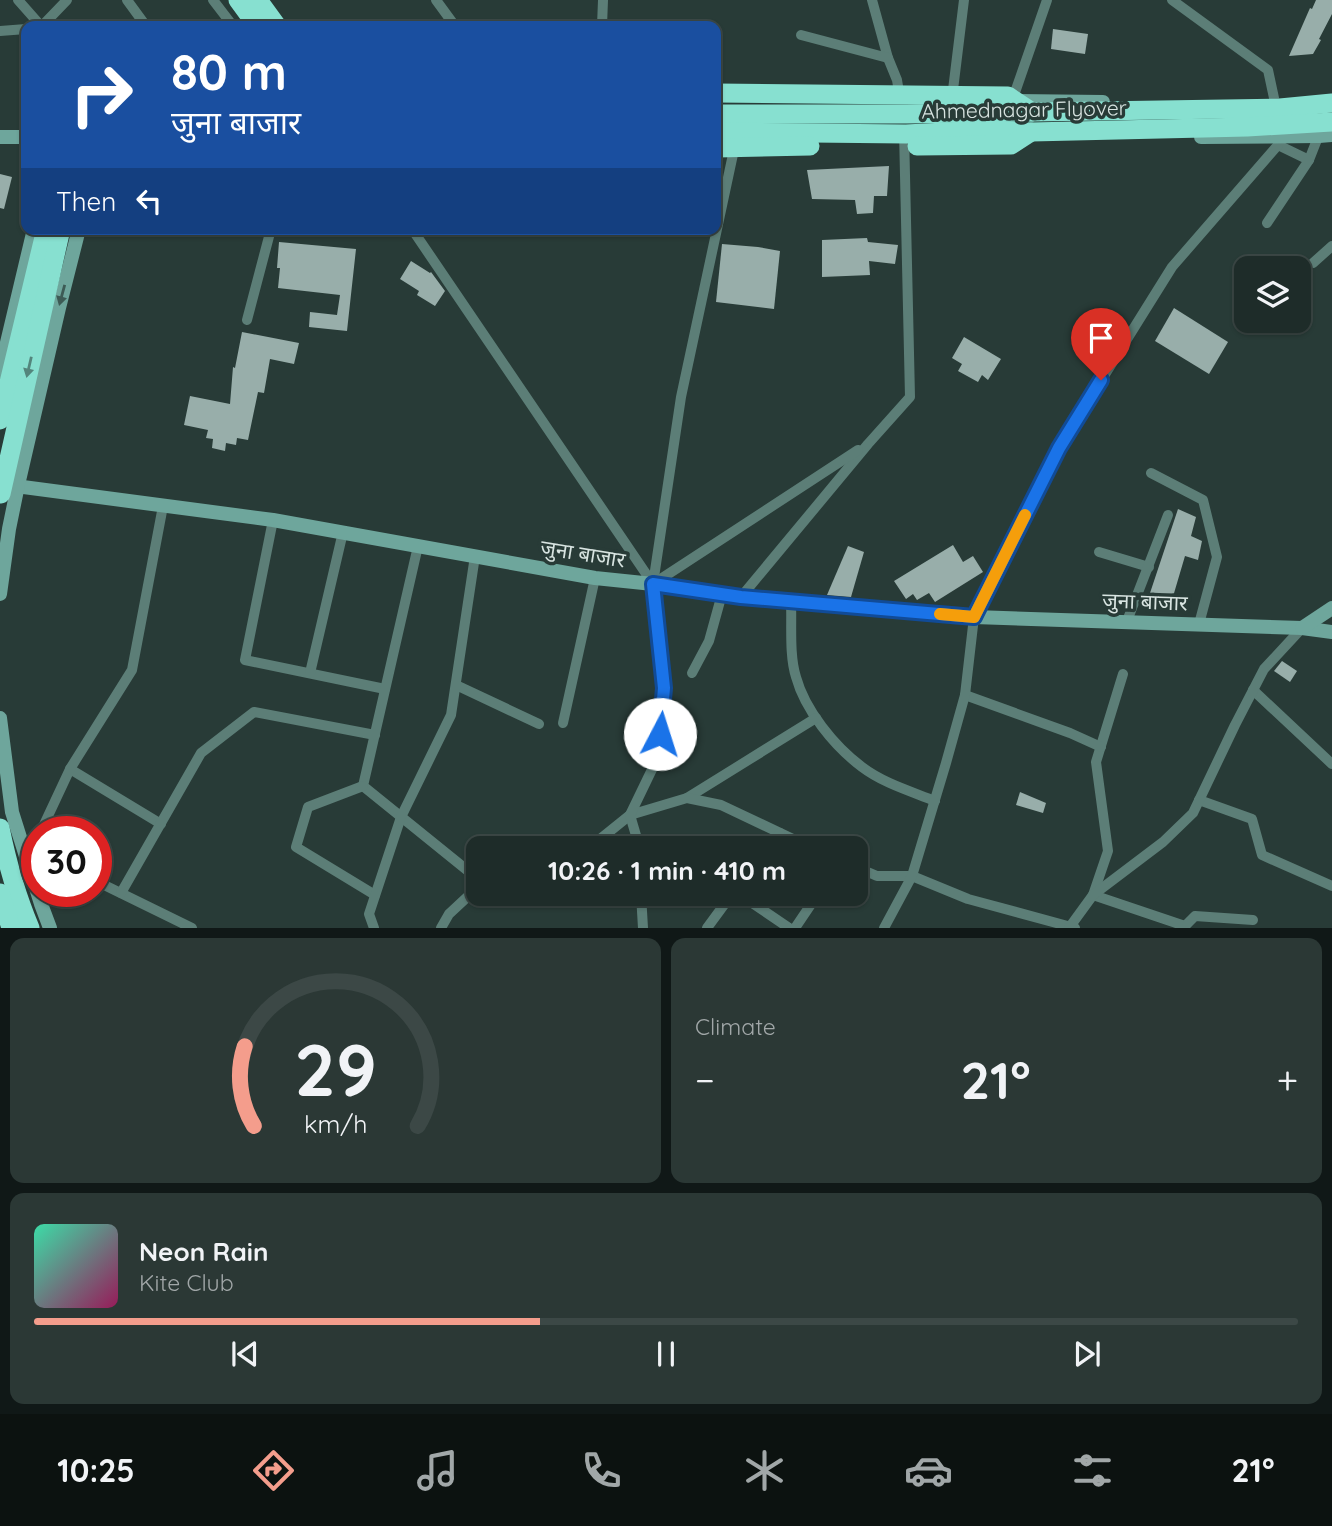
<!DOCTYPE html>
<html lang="en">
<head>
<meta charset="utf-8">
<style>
	body { margin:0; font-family:Quicksand,"Noto Sans Devanagari",sans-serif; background:#2b3835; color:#f1f3f6; height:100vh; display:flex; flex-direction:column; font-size:26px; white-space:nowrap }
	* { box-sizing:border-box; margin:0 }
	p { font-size:23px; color:#a1a7a8 }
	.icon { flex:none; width:38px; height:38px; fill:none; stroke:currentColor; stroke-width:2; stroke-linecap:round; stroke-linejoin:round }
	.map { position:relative; height:928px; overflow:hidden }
	.sheet { display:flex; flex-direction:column; gap:10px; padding:10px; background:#101817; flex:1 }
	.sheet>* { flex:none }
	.guide { position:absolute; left:21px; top:21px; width:700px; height:214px; border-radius:14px; box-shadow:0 2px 5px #0004,0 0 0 2px #3c4846; background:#1a4fa0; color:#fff; overflow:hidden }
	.buttons { position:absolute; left:1234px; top:256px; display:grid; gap:14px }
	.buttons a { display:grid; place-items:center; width:77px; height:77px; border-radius:14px; background:#1e2c29; box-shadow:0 2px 5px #0004,0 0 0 2px #3c4846; font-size:35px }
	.speed { position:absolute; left:21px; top:816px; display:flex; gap:14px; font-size:35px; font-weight:700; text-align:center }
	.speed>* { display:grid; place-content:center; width:91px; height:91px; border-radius:50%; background:#1e2c29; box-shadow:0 2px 5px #0004,0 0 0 2px #3c4846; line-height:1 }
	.speed .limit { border:10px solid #d22; background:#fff; color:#111 }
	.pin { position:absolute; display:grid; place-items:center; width:60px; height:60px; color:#fff; margin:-72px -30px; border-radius:50% 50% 50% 0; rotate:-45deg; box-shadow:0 0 7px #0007 }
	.pin .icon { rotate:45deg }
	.me { position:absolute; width:77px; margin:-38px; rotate:5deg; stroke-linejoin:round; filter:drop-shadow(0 0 5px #0008) }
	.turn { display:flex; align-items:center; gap:24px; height:147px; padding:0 35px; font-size:32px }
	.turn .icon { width:91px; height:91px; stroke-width:2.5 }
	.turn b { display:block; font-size:49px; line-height:60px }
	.then { display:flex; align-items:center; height:66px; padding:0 35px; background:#0003; gap:14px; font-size:26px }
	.big { font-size:52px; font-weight:800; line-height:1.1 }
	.sheet .card { flex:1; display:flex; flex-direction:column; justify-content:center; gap:10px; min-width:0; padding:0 24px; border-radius:14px; background:#2b3835 }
	.sheet .dial { align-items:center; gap:0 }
	.dial svg { height:182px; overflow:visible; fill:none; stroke:#3c4846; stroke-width:7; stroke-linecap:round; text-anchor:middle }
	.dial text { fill:#f1f3f6; stroke:none }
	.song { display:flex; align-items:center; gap:21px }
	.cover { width:84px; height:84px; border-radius:10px; background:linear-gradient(135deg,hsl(160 70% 55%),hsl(330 70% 35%)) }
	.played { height:7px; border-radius:4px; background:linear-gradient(90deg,#f49d8c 40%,#3c4846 40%) }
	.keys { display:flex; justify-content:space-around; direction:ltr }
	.heat { display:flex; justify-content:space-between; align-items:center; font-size:38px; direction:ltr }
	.sheet .tiles { flex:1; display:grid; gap:10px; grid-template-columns:1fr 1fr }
	.card:last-child { grid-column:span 2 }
	.trip { position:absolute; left:466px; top:836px; width:402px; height:70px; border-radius:14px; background:#1e2c29; box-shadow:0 2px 5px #0004,0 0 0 2px #3c4846; font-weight:800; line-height:70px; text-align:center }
	.menu { display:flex; height:112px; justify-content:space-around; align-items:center; background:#0c1210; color:#a1a7a8 }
	.menu .icon { width:49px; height:49px }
	.menu .selected { color:#f49d8c }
	.menu b { font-size:32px; color:#f1f3f6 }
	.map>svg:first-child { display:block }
	.building { fill:#98aeaa }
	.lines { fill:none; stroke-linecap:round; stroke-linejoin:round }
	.street { stroke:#5c7e77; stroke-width:10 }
	.secondary { stroke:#6ea69c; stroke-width:14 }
	.highway { stroke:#87e0d0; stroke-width:19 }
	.highway-bridge { stroke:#87e0d0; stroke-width:19 }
	.oneway { fill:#3d5b55 }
	.oneway2 { fill:#53857c }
	.route-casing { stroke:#114b97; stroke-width:18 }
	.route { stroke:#1a73e8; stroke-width:12 }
	.slow { stroke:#f59e0b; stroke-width:12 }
	.labels { text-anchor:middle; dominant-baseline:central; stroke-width:7; stroke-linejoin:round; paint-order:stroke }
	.street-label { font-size:21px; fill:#d8e4e1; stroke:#283b37 }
</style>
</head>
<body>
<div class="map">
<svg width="1332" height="928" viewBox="0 0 1332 928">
	<rect width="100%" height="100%" fill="#283b37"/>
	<g class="building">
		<path d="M1316 0H1332V14L1319 39 1321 40 1313 54 1289 56 1310 8 1312 9Z"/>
		<path d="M1053 29 1088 34 1085 54 1051 49Z"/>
		<path d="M889 166 887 196H874L873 213 857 214 855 200 812 199 807 170Z"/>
		<path d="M0 174 12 177 4 209 0 208Z"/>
		<path d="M867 238 868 242 898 245 895 264 869 261 870 275 822 277V240Z"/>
		<path d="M279 242 356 249 347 331 309 327 310 312 337 315 340 295 278 288 280 268H277Z"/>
		<path d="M722 244 758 247 780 251 774 309 716 302Z"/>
		<path d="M411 261 430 273 431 272 445 291 435 306 417 295 419 291 400 279Z"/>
		<path d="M1174 308 1228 342 1209 374 1155 341Z"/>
		<path d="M242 332 299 343 294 364 270 359 264 393 258 392 248 440 237 438 236 445 226 443 225 451 212 448 213 439 206 438 208 430 184 425 190 396 230 404 233 367 235 368Z"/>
		<path d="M964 337 1001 359 988 380 982 375 978 382 958 371 962 364 952 358Z"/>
		<path d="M1178 509 1196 517 1191 536 1202 541 1198 560 1185 556 1172 600 1150 593Z"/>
		<path d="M953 545 963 562 973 556 983 572 935 602 929 593 917 600 913 594 906 599 894 581Z"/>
		<path d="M848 546 864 552 851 597 827 595Z"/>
		<path d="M1282 661 1297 671 1290 682 1274 671Z"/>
		<path d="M1020 792 1046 803 1043 813 1016 805Z"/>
	</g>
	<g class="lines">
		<g class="street">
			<path d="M18 0 41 26"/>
			<path d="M127 0 146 26"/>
			<path d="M213 0 233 26"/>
			<path d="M436 0 455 26"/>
			<path d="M872 0 888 58 897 80 900 98"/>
			<path d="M1172 0 1268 70 1277 112"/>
			<path d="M42 26 67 0"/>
			<path d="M602 26 603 0"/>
			<path d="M0 31 26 29"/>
			<path d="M801 35 888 58"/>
			<path d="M952 98 964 0"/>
			<path d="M1012 101 1047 0"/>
			<path d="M1309 160 1320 132"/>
			<path d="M1267 223 1309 160 1278 145"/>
			<path d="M412 229 653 584 681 397 735 145"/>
			<path d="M1313 263 1332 246"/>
			<path d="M247 320 271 229"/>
			<path d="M1151 473 1203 500 1217 557 1199 624"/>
			<path d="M273 520 245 660 385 689"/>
			<path d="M418 546 363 786 478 879"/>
			<path d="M1099 552 1149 567"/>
			<path d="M741 597 868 444 910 397 904 131"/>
			<path d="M791 602C792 624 789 655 796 677 805 710 834 746 862 767 883 783 910 791 935 801"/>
			<path d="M1127 621 1168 515"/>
			<path d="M310 673 343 532"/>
			<path d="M692 673 709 641 722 594"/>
			<path d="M1123 674 1096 762 1108 851 1093 895 1185 926 1195 916 1253 920"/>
			<path d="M456 685 539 724"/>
			<path d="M1253 690 1332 764"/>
			<path d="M965 695 1070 733 1101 747"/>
			<path d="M563 723 595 578"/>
			<path d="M70 769 161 824"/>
			<path d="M363 786 308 807 296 847 375 895"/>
			<path d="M687 798 816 718"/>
			<path d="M1199 800 1252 819 1262 855 1332 886"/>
			<path d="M41 831 70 769 132 670 163 506"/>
			<path d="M32 849 37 840"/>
			<path d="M574 849 599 840 630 815 687 798 721 805 814 849"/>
			<path d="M640 849 630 815 658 757 664 688 653 584 858 450"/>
			<path d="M768 849 780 833"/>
			<path d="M856 867 877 876H912L968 899 1075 928"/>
			<path d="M96 881 192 928"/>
			<path d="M121 893 201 753 254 712 375 735"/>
			<path d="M641 894 643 928"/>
			<path d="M739 894 789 928"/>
			<path d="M374 928 369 914 401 817 451 715 475 556"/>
			<path d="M441 928 449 914 478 887"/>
			<path d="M707 928 732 894"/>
			<path d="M795 928 818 894"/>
			<path d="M884 928 912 876 946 763 965 695 974 617 1059 448 1172 267 1278 145V132"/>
			<path d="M1069 928 1093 895 1163 842 1193 813 1235 725 1264 669 1302 628"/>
		</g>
		<g class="secondary">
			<path d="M1015 101 1103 102"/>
			<path d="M0 137H26"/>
			<path d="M1201 137 1319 136 1332 135"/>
			<path d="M0 372 34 229"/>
			<path d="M0 484 273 520 595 578 653 584 741 597 974 617 1302 628 1332 632"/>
			<path d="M0 594 9 529 18 485 59 308 79 229"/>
			<path d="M1302 628 1332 608"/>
			<path d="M0 718 12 812 41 904 50 928"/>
		</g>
		<g class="highway">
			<path d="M238 0 257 26"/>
			<path d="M258 0 277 26"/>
			<path d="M0 420 46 229"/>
			<path d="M0 828C7 862 16 895 30 928"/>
			<path d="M0 893 11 928"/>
		</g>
		<g class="highway-bridge">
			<path d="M716 93 1008 96 1032 112"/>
			<path d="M716 114H907L1280 108 1332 103"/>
			<path d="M716 132 906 134 984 130 1031 132 1247 127 1332 122"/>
			<path d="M917 146 1011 145 1031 132"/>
			<path d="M716 148 810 146"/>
			<path d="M1 494 61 229"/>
		</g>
	</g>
	<defs><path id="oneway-solid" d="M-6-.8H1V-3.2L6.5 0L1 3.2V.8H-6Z" transform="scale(1.75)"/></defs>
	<use class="oneway" href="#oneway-solid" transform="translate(62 295) rotate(105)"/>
	<use class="oneway2" href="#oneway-solid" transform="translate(29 367) rotate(103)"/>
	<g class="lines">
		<defs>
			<path id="route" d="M660 734 664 688 653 584 741 597 974 617 1059 448 1101 380"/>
		</defs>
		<use href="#route" class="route-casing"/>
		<use href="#route" class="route"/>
		<path class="slow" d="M940 614 974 617 1025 515"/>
	</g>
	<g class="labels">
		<g class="street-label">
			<text transform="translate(1024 109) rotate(-1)">Ahmednagar Flyover</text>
			<text transform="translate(583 553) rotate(9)">जुना बाजार</text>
			<text transform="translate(1145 601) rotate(2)">जुना बाजार</text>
		</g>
	</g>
</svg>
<div class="buttons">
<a><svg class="icon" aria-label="layers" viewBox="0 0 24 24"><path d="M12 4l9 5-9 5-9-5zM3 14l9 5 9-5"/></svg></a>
</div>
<div class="speed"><div class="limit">30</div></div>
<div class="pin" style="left:1101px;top:380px;background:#d93025"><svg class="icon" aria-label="arrive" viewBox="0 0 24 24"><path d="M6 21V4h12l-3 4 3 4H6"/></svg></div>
<svg class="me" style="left:660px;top:734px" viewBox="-20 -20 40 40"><circle r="19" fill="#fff"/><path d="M0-13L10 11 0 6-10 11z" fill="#1a73e8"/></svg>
<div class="trip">10:26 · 1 min · 410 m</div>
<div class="guide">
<div class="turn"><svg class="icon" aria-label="right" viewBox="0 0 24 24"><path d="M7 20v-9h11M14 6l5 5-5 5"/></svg><div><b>80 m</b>जुना बाजार</div></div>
<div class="then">Then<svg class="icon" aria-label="left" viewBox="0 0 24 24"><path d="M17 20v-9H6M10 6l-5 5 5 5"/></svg></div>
</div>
</div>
<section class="sheet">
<div class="tiles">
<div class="card dial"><svg viewBox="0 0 100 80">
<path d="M14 69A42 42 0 1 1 86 69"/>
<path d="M14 69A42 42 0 0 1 10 34" stroke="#f49d8c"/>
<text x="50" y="56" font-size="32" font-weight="700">29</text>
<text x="50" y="72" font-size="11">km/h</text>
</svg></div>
<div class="card"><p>Climate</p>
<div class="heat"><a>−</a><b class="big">21°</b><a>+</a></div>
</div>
<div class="card">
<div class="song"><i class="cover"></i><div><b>Neon Rain</b><p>Kite Club</p></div></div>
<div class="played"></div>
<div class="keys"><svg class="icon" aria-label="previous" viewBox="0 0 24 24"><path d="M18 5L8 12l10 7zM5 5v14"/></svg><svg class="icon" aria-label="pause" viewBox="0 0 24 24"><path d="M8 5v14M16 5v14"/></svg><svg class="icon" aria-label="next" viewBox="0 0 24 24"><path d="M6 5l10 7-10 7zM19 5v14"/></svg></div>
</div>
</div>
</section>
<nav class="menu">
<b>10:25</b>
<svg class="icon selected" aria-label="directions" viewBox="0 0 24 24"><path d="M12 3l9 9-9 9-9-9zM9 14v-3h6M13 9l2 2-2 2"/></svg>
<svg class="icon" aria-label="music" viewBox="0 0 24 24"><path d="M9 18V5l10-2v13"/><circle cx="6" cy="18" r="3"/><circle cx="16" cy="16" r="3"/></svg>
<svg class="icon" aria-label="phone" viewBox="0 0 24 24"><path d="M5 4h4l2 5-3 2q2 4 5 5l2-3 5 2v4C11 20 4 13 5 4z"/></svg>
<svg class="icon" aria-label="climate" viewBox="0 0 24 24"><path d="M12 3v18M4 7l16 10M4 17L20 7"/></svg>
<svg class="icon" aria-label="car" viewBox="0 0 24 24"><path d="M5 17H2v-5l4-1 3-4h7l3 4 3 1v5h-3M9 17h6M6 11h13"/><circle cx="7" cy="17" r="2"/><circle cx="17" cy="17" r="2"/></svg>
<svg class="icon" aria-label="filters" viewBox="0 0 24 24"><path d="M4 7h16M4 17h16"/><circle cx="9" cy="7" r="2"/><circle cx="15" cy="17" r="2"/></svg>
<b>21°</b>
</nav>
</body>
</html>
